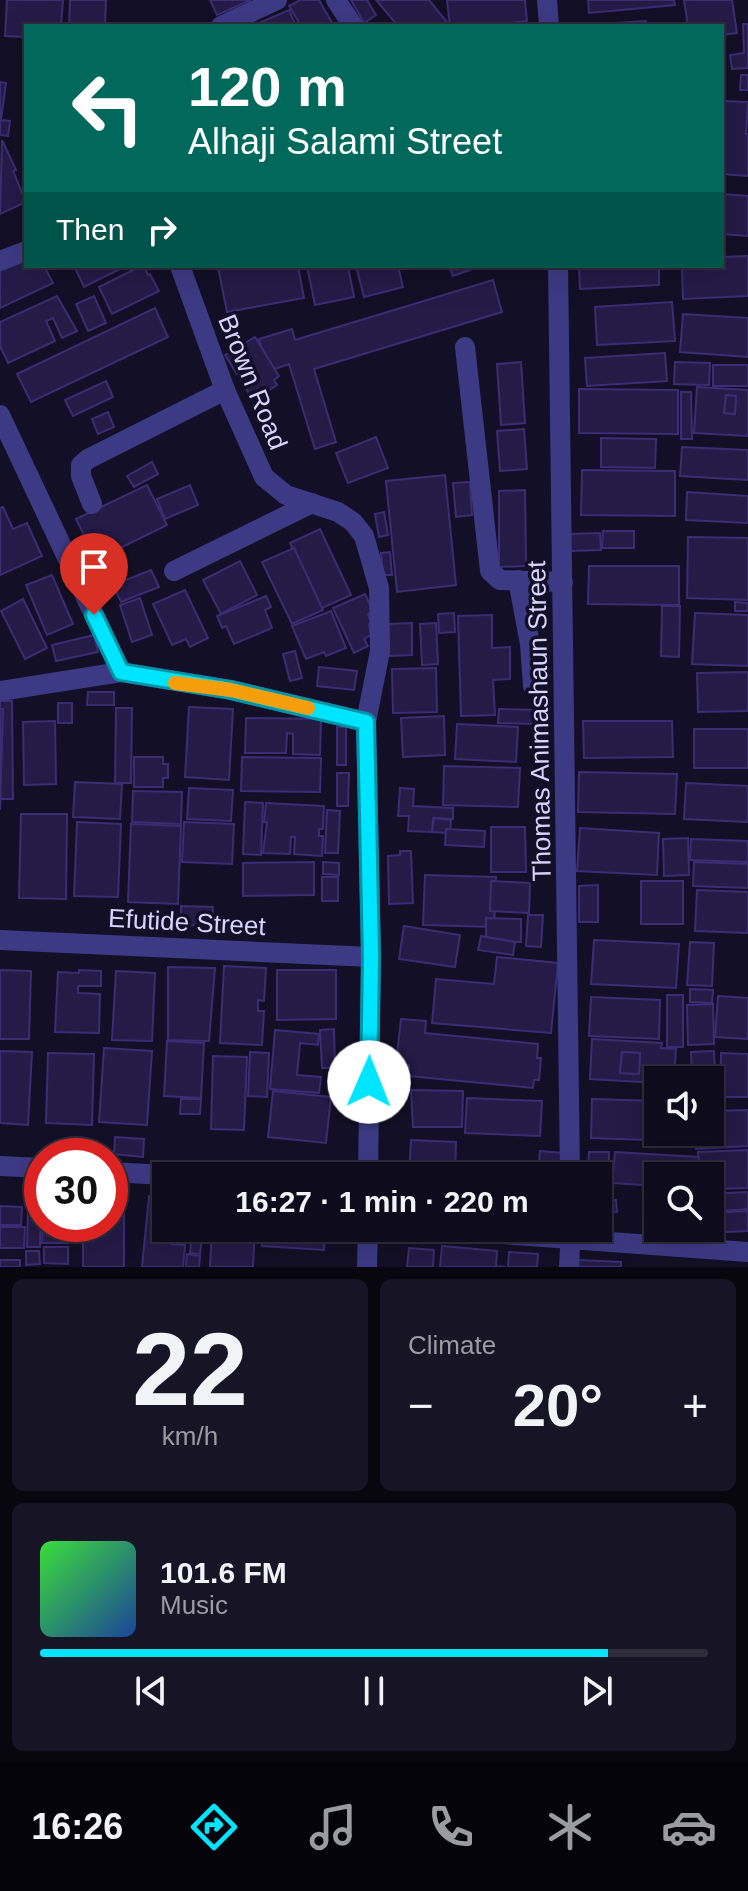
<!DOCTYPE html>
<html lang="en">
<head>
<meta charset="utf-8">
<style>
	body { margin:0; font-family:Helvetica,sans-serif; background:#171425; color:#f1f3f6; height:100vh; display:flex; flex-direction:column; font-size:30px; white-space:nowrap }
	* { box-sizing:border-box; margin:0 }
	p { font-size:26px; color:#9b9ba3 }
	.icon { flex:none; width:44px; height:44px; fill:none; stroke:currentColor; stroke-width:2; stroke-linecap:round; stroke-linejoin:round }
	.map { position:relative; height:1267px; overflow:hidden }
	.drawer { display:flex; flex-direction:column; gap:12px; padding:12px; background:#08060f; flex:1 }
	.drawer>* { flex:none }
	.banner { position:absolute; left:24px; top:24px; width:700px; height:244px; border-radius:0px; box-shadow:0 8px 32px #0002,0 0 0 2px #2e2b3b; background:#00695c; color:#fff; overflow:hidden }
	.tools { position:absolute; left:644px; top:1066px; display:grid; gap:16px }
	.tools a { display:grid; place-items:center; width:80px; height:80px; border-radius:0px; background:#0e0b1c; box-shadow:0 8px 32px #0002,0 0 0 2px #2e2b3b; font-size:40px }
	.speed { position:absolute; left:24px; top:1138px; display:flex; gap:16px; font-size:40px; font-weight:700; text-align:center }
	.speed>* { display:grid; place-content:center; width:104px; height:104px; border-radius:50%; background:#0e0b1c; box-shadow:0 8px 32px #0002,0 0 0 2px #2e2b3b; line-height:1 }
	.speed .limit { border:12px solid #d22; background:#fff; color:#111 }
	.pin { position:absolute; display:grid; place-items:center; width:68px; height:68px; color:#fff; margin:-82px -34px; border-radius:50% 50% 50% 0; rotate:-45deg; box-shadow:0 0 8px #0007 }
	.pin .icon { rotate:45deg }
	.me { position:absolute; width:88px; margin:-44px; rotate:1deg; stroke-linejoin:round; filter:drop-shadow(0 0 6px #0008) }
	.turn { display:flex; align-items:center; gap:28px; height:168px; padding:0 32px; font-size:36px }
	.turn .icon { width:104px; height:104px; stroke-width:2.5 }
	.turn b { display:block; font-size:56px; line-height:68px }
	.then { display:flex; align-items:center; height:76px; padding:0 32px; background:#0003; gap:16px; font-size:30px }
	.big { font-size:60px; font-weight:800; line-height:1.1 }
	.drawer .card { flex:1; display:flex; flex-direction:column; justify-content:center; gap:12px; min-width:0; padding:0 28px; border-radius:12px; background:#171425 }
	.drawer .dial { align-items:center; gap:0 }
	.dial b { font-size:104px; line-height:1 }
	.song { display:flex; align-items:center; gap:24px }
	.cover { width:96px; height:96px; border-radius:12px; background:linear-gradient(135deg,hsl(120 70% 55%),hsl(220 70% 35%)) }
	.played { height:8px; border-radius:4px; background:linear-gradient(90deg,#00e5ff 85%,#2e2b3b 85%) }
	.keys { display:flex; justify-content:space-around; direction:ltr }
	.heat { display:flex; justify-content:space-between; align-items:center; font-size:44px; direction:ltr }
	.drawer .tiles { flex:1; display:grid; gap:12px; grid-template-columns:1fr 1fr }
	.card:last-child { grid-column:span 2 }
	.trip { position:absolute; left:152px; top:1162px; width:460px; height:80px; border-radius:0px; background:#0e0b1c; box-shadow:0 8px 32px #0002,0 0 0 2px #2e2b3b; font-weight:800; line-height:80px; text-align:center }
	.menu { display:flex; height:128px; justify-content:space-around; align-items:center; background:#06040b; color:#9b9ba3 }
	.menu .icon { width:56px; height:56px }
	.menu .active { color:#00e5ff }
	.menu b { font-size:36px; color:#f1f3f6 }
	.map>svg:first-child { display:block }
	.building { fill:#241b47; stroke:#3b2d73; stroke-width:2; fill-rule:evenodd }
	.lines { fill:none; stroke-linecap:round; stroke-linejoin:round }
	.minor { stroke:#3d3a85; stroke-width:20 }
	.route-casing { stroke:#0095a6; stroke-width:20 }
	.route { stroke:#00e5ff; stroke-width:14 }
	.slow { stroke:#f59e0b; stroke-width:14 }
	.labels { text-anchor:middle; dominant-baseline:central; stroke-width:7; stroke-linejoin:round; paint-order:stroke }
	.street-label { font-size:26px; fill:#d9d4ff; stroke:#130f26 }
</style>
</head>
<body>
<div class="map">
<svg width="748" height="1267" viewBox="0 0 748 1267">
	<rect width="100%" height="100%" fill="#130f26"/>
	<g class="building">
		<path d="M7 0H63L61 26H26V37L5 36Z"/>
		<path d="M70 0H106L105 26H69Z"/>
		<path d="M210 0H251L217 15Z"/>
		<path d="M300 0H319L334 26H301L289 6Z"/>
		<path d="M351 0H367L376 15 364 23Z"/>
		<path d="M376 0H429L447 22 442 26H398Z"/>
		<path d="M447 0H525L527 21 485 26H450Z"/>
		<path d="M588 0H674L675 5 589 13Z"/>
		<path d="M684 0H732L737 33 722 35V26H688Z"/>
		<path d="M289 10 296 26H261L259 23Z"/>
		<path d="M646 21 647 26H615V23Z"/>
		<path d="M743 24H748V68L732 69 730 55 744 53Z"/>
		<path d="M741 75H748V90H740Z"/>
		<path d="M0 82 6 83 1 120 10 121 8 136 0 135Z"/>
		<path d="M722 101 748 102 746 134H748V176L722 174Z"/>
		<path d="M2 140 16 170 13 171 26 202 0 214Z"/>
		<path d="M722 194 748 196V236L722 234Z"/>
		<path d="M748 256V296L683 299 682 266H722V257Z"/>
		<path d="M26 258V266H44L53 283 0 308V270Z"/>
		<path d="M74 266H126L84 287Z"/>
		<path d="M141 266H144L148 275 150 274 159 291 112 314 99 287Z"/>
		<path d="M298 266 304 298 227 312 218 267Z"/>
		<path d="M307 266H348L354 297 315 305Z"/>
		<path d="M356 266H398L403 287 364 297Z"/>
		<path d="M449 266H481L453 276Z"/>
		<path d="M579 266H659V285L580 289Z"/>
		<path d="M493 280 502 312 314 369 336 442 315 449 289 364 269 371 259 339 292 329 295 340Z"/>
		<path d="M57 296 77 331 62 338 53 318 46 321 55 341 8 363 0 346V322Z"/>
		<path d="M94 296 106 323 88 331 76 304Z"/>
		<path d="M672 302 675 341 597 345 595 307Z"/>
		<path d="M155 308 168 337 31 402 17 374Z"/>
		<path d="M683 314 748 318V357L680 352Z"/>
		<path d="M255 337 279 376 274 380 277 385 262 395 258 389 250 395 225 355Z"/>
		<path d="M665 353 667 381 587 386 585 358Z"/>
		<path d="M521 362 525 423 501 425 497 364Z"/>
		<path d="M675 362 710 363 709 385 674 384Z"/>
		<rect x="713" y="365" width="35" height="21"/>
		<path d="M106 381 113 397 73 416 65 400Z"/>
		<path d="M697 387 748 390V436L694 433ZM726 395 736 396 735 414 724 413Z"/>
		<path d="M579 389 678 390V434L579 433Z"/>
		<path d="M681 392H691L692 439H681Z"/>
		<path d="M726 395 736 396 735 414 724 413Z"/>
		<path d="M108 412 114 427 98 434 92 419Z"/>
		<path d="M524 429 527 469 500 471 497 431Z"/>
		<path d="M376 437 388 468 348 483 336 453Z"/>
		<path d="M601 438 656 439 655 468 601 467Z"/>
		<path d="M682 447 748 450V480L680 476Z"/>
		<path d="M152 462 158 474 134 487 127 476Z"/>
		<path d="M582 470 675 471V516L581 515Z"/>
		<path d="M445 475 456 585 397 592 386 481Z"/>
		<path d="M470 482 472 515 456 517 453 483Z"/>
		<path d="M147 485 167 525 96 560 76 519Z"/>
		<path d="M190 485 198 505 165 519 157 499Z"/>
		<path d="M525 490 526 566 499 567V491Z"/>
		<path d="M687 492 748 496V523L686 520Z"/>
		<path d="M3 507 13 529 27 523 42 556 0 575V508Z"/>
		<path d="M384 512 388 535 379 537 375 514Z"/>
		<path d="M320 529 351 595 320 609 290 543Z"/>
		<path d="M603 531H634V548H602Z"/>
		<path d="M600 533 601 550 570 551 569 534Z"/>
		<path d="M688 537 748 538V600L687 598Z"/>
		<path d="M294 548 323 610 292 624 262 562Z"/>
		<path d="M390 552 392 575H383L381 553Z"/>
		<path d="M240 561 257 595 221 614 203 580Z"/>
		<path d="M589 566H679V605L588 604Z"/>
		<path d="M151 570 159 587 121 602 113 585Z"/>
		<path d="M52 575 73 624 47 635 26 585Z"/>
		<path d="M185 590 208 638 190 647 186 639 172 645 153 604Z"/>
		<path d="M365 594 373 612 368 614 371 622 369 624 371 635 364 639 368 646 354 653 333 608Z"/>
		<path d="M266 596 271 607 265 610 272 628 234 644 226 626 222 628 217 616Z"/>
		<path d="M140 598 152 635 132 642 120 605Z"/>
		<path d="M23 599 47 648 25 659 1 611Z"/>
		<path d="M735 602 748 603V611H735Z"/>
		<path d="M662 606H680L679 657 661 656Z"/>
		<path d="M331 611 346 648 326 656 324 652 306 659 292 626Z"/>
		<path d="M454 613 455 632 439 633 438 614Z"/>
		<path d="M695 613 748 615V666L692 664Z"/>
		<path d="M492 615V648L510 647V679L493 680 495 715 461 716 458 616Z"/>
		<path d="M412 623V655L389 656 388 624Z"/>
		<path d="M436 623 438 664 422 665 420 624Z"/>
		<path d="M94 635 98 652 56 661 52 645Z"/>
		<path d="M295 651 302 678 290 681 283 654Z"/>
		<path d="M319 667 357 671 354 690 317 686Z"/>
		<path d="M436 668 437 712 393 713 392 669Z"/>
		<path d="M748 672V711L698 712 697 673Z"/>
		<path d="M88 692H114V705H87Z"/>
		<path d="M0 701H12L13 799H0Z"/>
		<rect x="58" y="703" width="14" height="20"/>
		<path d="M189 707 233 709 229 780 185 777Z"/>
		<path d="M116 708H132L131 783H115Z"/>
		<path d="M0 709H3L0 810Z"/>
		<path d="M499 709 536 710 535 724 498 723Z"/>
		<path d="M444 716 445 755 403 757 401 718Z"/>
		<path d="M246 718 321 719 320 755 293 754V734L287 733 286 753H245Z"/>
		<path d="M55 721 56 784 24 785 23 722Z"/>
		<path d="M583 721H672L673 757 584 758Z"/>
		<path d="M457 724 518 727 516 762 455 759Z"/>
		<rect x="337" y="727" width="9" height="38"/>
		<rect x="694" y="729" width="54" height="39"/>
		<path d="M134 757H163V764H168V778H163V787H134Z"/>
		<path d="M242 757 321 758 320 792 241 791Z"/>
		<path d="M444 766 520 768 518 807 443 805Z"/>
		<path d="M579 772 677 774 675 814 578 812Z"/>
		<path d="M337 773H349L348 806H337Z"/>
		<path d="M75 782 122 784 120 819 73 817Z"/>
		<path d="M686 783 748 786V822L684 819Z"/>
		<path d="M189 788 233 790 231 821 187 819Z"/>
		<path d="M400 788 414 789 413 806 453 808V819L433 818 432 832 408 831 409 816H398Z"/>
		<path d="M133 791 182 792 181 824 132 822Z"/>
		<path d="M245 802 263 803 261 855 243 854Z"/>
		<path d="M266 803 324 806 323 829H319V836H323L322 856 294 854 295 837H291L290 854 263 853 267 822H264Z"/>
		<path d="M327 810 340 811 338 853H325Z"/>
		<path d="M21 814H67L66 899 19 898Z"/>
		<path d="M434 818 451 820 450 833 432 832Z"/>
		<path d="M77 822 121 824 118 897 74 896Z"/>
		<path d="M184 822 234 824 232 864 182 862Z"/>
		<path d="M131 824 181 826 178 904 128 902Z"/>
		<path d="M491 827H525L526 872H491Z"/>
		<path d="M580 828 659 833 657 875 577 871Z"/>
		<path d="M446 829 485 831 484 847 445 845Z"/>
		<path d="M688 838 689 875 664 876 663 839Z"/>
		<path d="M691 839 748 841V862L690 860Z"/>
		<path d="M400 851H411L413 903 389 904 388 856 400 855Z"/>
		<path d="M314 862V895L243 896V863Z"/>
		<path d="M323 862 339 863V875L323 874Z"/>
		<path d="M694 862 748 864V888L693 886Z"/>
		<path d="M425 875 496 877 494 927 423 925Z"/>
		<rect x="322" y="877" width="16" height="24"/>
		<path d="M491 881 530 883 529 913 490 911Z"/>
		<rect x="641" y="881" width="42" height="43"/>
		<path d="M598 885V922H579V886Z"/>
		<path d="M697 890 748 892V933L695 931Z"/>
		<path d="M181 906 213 907 212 926 181 925Z"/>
		<path d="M528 915H543L541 947 526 946Z"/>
		<path d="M486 918 521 919V942L486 941Z"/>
		<path d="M404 926 460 935 455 967 399 959Z"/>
		<path d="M481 936 515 942 513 955 478 950Z"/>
		<path d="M594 940 679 944 676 988 591 984Z"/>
		<path d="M690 942 714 943 712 986 687 985Z"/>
		<path d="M497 957 558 963 551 1033 432 1023 436 979 494 984Z"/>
		<path d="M224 966 266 968 264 1001 258 1000V1011H264L262 1045 220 1043Z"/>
		<path d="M168 967 215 968 209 1041 168 1040Z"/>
		<path d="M0 970 31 971 29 1039H0Z"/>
		<path d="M79 970 101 971V986H78V993L100 994 99 1033 55 1032 58 972 79 973Z"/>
		<path d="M277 970H336V1019L277 1020Z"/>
		<path d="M116 971 155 973 152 1041 112 1040Z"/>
		<path d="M690 989 713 990 712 1003 690 1002Z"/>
		<rect x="667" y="995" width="16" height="52"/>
		<path d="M718 996 748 998V1039L715 1037Z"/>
		<path d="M591 997 660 1000 659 1039 589 1036Z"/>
		<path d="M713 1004 714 1044 688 1045 687 1005Z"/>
		<path d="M401 1019 426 1021 425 1033 538 1044 537 1058H541L539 1080H534L533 1088 409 1076V1065L396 1064Z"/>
		<path d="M334 1029 335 1068H322L320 1030Z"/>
		<path d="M275 1030 319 1034 318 1045 300 1043 297 1075 321 1077 319 1093 270 1089Z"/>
		<path d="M592 1039 662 1043 661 1048 676 1049 674 1080H658V1083L590 1079ZM622 1052 640 1053 639 1074 620 1073Z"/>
		<path d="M167 1041 204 1043 201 1098 164 1096Z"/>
		<path d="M104 1048 152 1051 147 1125 99 1122Z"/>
		<path d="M0 1051 32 1052 28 1125 0 1123Z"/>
		<path d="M714 1051 716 1099H710V1080H692L691 1052Z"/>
		<path d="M250 1052 269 1053 267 1097 248 1096Z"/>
		<path d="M622 1052 640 1053 639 1074 620 1073Z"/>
		<path d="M48 1053 94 1054 92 1125 46 1123Z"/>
		<path d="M721 1053 748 1054V1097H720Z"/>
		<path d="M213 1056 247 1057 244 1130 211 1129Z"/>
		<path d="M411 1090 463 1091 462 1127H413Z"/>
		<path d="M273 1091 331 1097 326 1143 268 1137Z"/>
		<path d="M467 1098 542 1101 540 1136 465 1133Z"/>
		<path d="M181 1099H201L200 1114H180Z"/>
		<path d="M592 1099 658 1101V1132H676V1141L591 1138Z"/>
		<path d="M748 1110V1146L696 1149V1132H710V1111Z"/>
		<path d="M115 1137 144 1139 143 1157 114 1154Z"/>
		<path d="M411 1140 456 1142 455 1176H409Z"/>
		<path d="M748 1150V1188L710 1189V1176H698V1152Z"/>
		<path d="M540 1151 563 1153 562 1176H538Z"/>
		<path d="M589 1152H609V1168H588Z"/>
		<path d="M615 1152 699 1157 698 1176H658V1186L612 1183Z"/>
		<path d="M609 1179 610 1200H616L617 1212 598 1213V1180Z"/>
		<path d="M748 1192V1209L711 1212 710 1194Z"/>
		<path d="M149 1196 166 1198V1228H172L171 1244 185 1245 183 1267H142Z"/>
		<path d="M110 1198H124V1267H83V1224H110Z"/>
		<rect x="32" y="1199" width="10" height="12"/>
		<path d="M0 1206 22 1207 21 1225H0Z"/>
		<path d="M748 1211V1231L706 1233V1228H710V1213Z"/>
		<path d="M28 1213H41L40 1247H27Z"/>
		<path d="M43 1224H63V1232H68V1243H42Z"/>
		<path d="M0 1227H25L24 1248H0Z"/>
		<path d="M192 1228H203L200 1254 190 1253Z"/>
		<path d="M212 1228H255L253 1267H210Z"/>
		<path d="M263 1228H325L324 1250 262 1246Z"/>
		<path d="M442 1246 497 1251 496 1266 506 1267H440Z"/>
		<path d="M44 1247H68V1264L44 1263Z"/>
		<path d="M409 1248 434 1250 433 1267H407Z"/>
		<path d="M26 1251H39L40 1264 26 1265Z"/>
		<path d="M509 1252 538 1254 537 1267H508Z"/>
		<path d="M187 1254 200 1256 199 1267H186Z"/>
		<rect x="0" y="1260" width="20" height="7"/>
		<path d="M577 1260 621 1262V1267H576Z"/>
	</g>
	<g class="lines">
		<g class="minor">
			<path d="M336 0 353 26"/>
			<path d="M547 0 549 26"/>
			<path d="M221 26 277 0"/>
			<path d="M0 261 26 251"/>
			<path d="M180 266 225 390 264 477 286 495 338 512 353 522 364 536 379 588 380 651 366 722 371 957 368 1176"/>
			<path d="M558 266 570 1176"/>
			<path d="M465 347 490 571 500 580 563 582"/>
			<path d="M0 415 121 672"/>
			<path d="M92 504 81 476V465L88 459 225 390"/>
			<path d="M174 571 312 503"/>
			<path d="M518 580 530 644 533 686"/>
			<path d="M0 691 121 672 231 690 366 722"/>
			<path d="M0 940 371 957"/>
			<path d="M0 1166 42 1168"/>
			<path d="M110 1172 183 1176"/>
			<path d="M420 1228 748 1252"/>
			<path d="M367 1267 368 1228"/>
			<path d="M569 1267 571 1228"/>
		</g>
	</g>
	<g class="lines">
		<defs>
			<path id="route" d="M94 615 121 672 231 690 366 722 371 957 369 1082"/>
		</defs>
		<use href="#route" class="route-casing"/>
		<use href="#route" class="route"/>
		<path class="slow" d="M175 683 231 690 308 708"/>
	</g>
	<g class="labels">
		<g class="street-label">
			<text transform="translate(253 382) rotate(68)">Brown Road</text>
			<text transform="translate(539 721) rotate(-91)">Thomas Animashaun Street</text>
			<text transform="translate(187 922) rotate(3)">Efutide Street</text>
		</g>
	</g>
</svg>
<div class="tools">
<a><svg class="icon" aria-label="sound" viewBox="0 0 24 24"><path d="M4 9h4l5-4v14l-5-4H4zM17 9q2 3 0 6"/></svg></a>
<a><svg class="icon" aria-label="search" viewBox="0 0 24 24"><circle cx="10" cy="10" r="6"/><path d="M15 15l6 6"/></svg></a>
</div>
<div class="speed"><div class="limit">30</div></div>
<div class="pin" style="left:94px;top:615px;background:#d93025"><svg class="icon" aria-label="arrive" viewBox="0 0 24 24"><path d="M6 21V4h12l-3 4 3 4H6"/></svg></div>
<svg class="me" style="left:369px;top:1082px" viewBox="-20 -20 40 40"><circle r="19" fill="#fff"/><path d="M0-13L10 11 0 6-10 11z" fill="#00e5ff"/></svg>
<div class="trip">16:27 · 1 min · 220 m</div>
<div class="banner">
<div class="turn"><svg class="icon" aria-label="left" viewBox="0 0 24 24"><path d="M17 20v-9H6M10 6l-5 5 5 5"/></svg><div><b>120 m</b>Alhaji Salami Street</div></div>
<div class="then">Then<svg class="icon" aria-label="right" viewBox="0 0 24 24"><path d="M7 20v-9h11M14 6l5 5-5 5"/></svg></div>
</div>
</div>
<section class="drawer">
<div class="tiles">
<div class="card dial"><b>22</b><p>km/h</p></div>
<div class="card"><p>Climate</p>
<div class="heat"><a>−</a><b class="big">20°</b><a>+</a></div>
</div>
<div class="card">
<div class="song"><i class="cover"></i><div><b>101.6 FM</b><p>Music</p></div></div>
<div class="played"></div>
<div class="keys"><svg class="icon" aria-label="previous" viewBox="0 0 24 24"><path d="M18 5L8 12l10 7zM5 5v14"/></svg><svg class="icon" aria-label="pause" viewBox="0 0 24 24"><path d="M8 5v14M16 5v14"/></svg><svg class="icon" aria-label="next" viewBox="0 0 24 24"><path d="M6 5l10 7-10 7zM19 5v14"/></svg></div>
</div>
</div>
</section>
<nav class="menu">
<b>16:26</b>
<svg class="icon active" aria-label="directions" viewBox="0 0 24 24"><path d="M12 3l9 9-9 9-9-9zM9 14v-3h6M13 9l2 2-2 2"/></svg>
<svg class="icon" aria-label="music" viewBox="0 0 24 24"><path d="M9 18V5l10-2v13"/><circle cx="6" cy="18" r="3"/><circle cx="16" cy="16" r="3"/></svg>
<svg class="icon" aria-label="phone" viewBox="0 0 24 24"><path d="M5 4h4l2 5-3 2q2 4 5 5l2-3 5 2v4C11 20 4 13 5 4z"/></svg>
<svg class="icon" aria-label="climate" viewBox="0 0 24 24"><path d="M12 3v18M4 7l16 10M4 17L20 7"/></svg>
<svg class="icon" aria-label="car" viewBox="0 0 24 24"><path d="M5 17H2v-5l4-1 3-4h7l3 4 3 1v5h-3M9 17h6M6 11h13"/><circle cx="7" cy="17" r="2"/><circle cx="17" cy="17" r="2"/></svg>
</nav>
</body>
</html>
